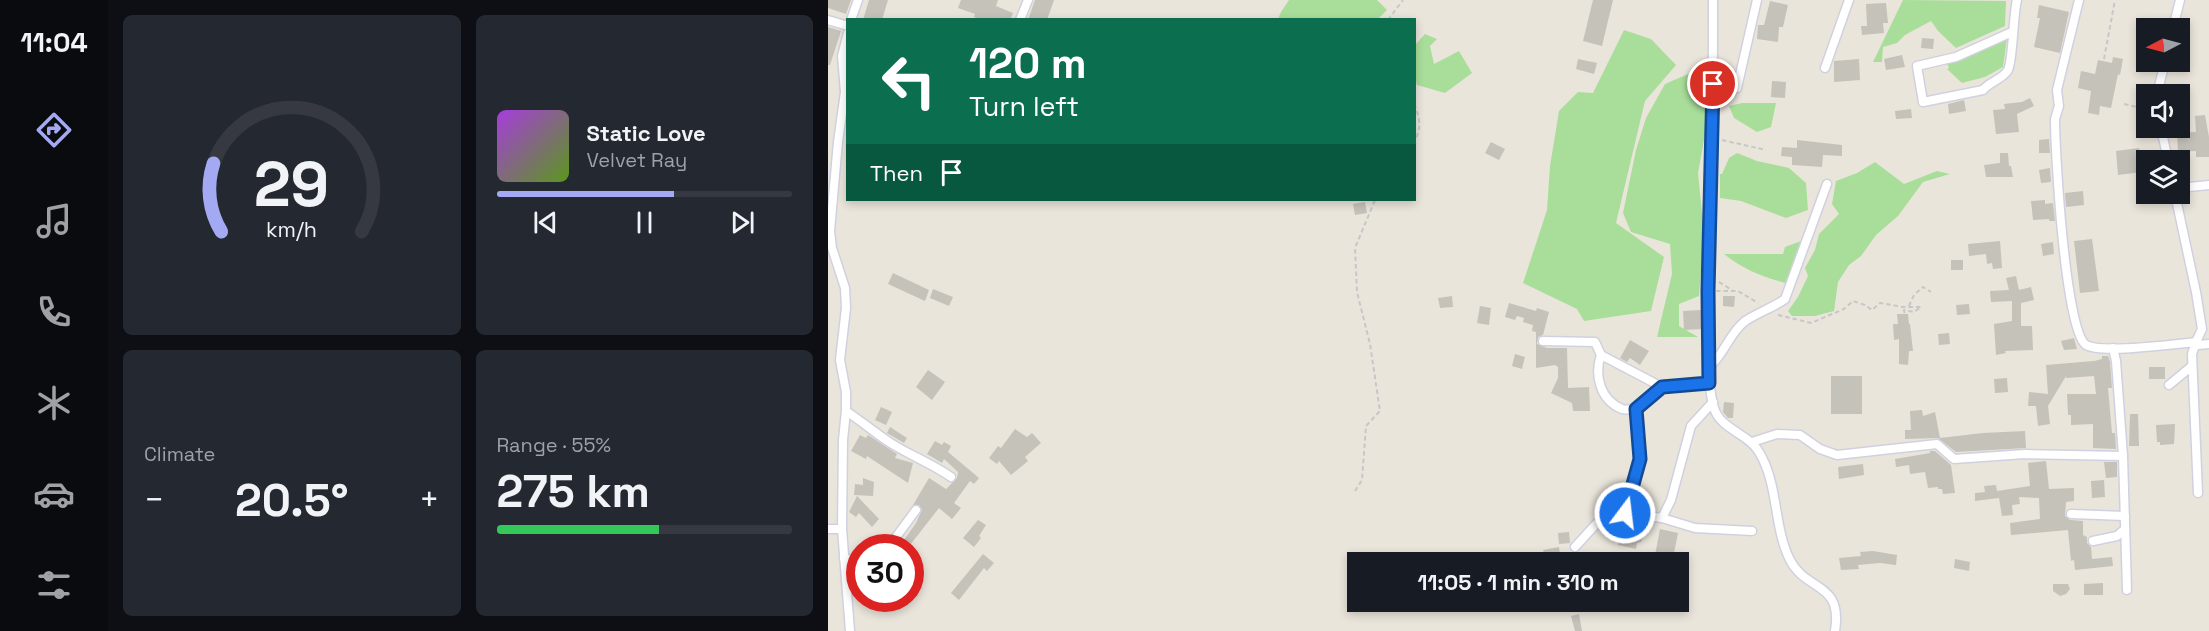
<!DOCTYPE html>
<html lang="en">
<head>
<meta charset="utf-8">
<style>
	body { margin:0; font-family:"Space Grotesk",sans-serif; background:#242831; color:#f1f3f6; height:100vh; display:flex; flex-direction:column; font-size:22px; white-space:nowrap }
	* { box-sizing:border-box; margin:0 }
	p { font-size:20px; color:#9ea1a6 }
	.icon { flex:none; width:33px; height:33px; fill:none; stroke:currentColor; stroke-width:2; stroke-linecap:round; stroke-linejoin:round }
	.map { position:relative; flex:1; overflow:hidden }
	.details { display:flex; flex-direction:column; gap:15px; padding:15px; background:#0d0f14; width:720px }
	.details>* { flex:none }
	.hud { position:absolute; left:18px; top:18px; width:570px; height:183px; border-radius:0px; box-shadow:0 3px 9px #0003; background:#0b6e4f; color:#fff; overflow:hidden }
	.needle { width:39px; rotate:264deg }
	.controls { position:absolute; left:1308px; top:18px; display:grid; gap:12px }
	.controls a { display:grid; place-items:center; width:54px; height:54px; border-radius:0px; background:#171b24; box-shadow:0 3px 9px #0003; font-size:30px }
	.speed { position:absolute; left:18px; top:534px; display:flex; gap:12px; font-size:30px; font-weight:700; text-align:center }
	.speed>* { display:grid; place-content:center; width:78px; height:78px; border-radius:50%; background:#171b24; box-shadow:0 3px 9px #0003; line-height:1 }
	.speed .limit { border:9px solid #d22; background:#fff; color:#111 }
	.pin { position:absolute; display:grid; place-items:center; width:51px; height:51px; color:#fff; margin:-26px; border:3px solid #fff; border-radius:50%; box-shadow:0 2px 6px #0007 }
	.me { position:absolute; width:66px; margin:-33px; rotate:15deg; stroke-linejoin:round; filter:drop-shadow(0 0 4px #0008) }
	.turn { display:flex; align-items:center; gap:21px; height:126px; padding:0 24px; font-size:27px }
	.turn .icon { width:78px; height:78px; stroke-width:2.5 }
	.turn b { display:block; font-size:42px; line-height:51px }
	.then { display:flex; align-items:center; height:57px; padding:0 24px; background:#0003; gap:12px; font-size:22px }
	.big { font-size:45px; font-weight:800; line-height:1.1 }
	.details .tile { flex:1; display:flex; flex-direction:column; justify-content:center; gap:9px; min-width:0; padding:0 21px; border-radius:9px; background:#242831 }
	.details .dial { align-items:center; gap:0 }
	.dial svg { height:156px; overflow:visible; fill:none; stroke:#363941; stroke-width:7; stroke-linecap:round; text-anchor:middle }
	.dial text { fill:#f1f3f6; stroke:none }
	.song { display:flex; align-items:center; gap:18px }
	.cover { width:72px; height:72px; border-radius:9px; background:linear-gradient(135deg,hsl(280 70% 55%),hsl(90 70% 35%)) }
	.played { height:6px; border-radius:3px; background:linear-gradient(90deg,#a3aaf3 60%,#363941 60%) }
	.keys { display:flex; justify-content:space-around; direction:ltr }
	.heat { display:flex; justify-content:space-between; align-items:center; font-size:33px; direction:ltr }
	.charge { height:9px; border-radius:4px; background:linear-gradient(90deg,#34c759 55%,#363941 0) }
	.details .tiles { flex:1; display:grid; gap:15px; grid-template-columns:repeat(2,1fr) }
	.trip { position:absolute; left:519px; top:552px; width:342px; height:60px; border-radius:0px; background:#171b24; box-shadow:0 3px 9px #0003; font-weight:800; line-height:60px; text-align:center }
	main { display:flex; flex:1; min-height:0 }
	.dock { display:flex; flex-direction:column; width:108px; justify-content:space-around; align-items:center; background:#090b0e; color:#9ea1a6 }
	.dock .icon { width:42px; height:42px }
	.dock .selected { color:#a3aaf3 }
	.dock b { font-size:27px; color:#f1f3f6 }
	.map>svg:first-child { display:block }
	.green { fill:#a9de9a }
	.building { fill:#c5c2ba }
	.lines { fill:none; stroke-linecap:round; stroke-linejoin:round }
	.minor-casing { stroke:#d0d1e0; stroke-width:11 }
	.path { stroke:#c7c7c7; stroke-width:2; stroke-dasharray:4.5 3; stroke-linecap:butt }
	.minor { stroke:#fff; stroke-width:8 }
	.route-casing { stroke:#114b97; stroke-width:15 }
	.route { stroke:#1a73e8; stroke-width:10 }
</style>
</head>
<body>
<main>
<nav class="dock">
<b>11:04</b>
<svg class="icon selected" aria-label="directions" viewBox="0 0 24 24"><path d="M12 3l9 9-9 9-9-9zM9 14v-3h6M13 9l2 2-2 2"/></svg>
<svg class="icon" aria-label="music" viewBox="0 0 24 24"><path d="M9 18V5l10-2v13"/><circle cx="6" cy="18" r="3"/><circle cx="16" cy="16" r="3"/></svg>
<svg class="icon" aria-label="phone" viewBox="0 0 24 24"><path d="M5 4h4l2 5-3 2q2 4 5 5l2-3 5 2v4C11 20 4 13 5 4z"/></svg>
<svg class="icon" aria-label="climate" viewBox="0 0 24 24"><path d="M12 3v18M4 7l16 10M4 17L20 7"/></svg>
<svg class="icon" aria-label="car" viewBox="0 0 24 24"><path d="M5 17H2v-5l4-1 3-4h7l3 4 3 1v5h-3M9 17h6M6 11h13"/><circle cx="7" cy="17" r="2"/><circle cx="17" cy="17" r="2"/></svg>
<svg class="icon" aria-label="filters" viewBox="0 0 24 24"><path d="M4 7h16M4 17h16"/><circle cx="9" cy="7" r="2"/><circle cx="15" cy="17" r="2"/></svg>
</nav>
<section class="details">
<div class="tiles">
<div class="tile dial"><svg viewBox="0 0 100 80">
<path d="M14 69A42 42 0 1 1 86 69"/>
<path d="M14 69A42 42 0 0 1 10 34" stroke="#a3aaf3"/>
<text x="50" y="56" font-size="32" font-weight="700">29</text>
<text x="50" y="72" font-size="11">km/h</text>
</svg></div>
<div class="tile">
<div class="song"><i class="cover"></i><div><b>Static Love</b><p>Velvet Ray</p></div></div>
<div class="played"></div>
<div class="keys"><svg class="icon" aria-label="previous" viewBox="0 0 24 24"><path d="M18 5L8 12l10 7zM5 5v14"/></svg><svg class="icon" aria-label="pause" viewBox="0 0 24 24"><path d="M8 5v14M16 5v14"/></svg><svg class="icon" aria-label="next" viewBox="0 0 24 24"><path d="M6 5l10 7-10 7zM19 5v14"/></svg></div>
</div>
<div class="tile"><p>Climate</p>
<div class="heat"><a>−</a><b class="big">20.5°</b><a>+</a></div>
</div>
<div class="tile"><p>Range · 55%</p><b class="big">275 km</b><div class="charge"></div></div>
</div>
</section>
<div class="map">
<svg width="1381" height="631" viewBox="0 0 1381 631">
	<rect width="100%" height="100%" fill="#eae5db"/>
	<g class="green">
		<path d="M461 0H549L559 10 550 19H450L453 12Z"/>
		<path d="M1075 0 1178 1 1177 26 1128 48 1110 31 1103 21 1077 35 1069 43 1055 47 1054 62H1045Z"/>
		<path d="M796 30 823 39 848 65 817 101 788 223 836 257 823 311 756 321 749 309 695 283 719 210 722 166 731 111 750 92 765 93Z"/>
		<path d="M597 34 609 39 602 46 606 64 631 51 644 73 617 93 589 85 587 79V45Z"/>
		<path d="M1179 38 1175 67 1157 77 1134 83 1119 69 1121 68 1119 63Z"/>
		<path d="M876 67 885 72 881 113 870 173 876 234 871 296 851 304V326L870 337H829L844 274 842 244 803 232 795 213 808 150 818 118 837 84Z"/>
		<path d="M914 103H948L943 127 929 132 906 118 901 106Z"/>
		<path d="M909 153 929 161 961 168 978 183 980 210 958 218 913 201 892 198V174H894L901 158Z"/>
		<path d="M1047 162 1076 184 1109 171 1122 174 1095 182 1070 216 1048 235 1033 256 1021 265 1010 282 1006 311 987 316H964L960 311 970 297 980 276 977 268 987 250 991 234 1011 214 1004 204 1008 181 1029 173Z"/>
		<path d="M973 241 971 264 961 284C937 278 916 270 896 254H955L957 247Z"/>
	</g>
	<g class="building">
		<path d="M0 0H23L18 14 0 8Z"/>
		<path d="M41 0H60L54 20H35Z"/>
		<path d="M133 0H170L168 6 185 13 182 20H153L146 17 147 14 130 8Z"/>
		<path d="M207 0H226L219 20H200Z"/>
		<path d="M765 0H785L774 46 755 41Z"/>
		<path d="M942 1 960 5 955 27H951L950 42 929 39 930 25H936Z"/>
		<path d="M1058 3 1060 23H1055L1056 33 1034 35 1033 26H1039L1038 4Z"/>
		<path d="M1211 5 1241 12 1232 53 1206 47 1212 18H1209Z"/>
		<path d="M0 27 13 31 2 65H0Z"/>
		<path d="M1316 35 1318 36V67L1308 63Z"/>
		<path d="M1094 38 1106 39 1105 49 1093 48Z"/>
		<path d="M1074 55 1077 67 1058 70 1056 59Z"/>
		<path d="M1285 57 1295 59 1292 75 1290 74 1283 108 1272 106 1271 115 1260 113 1263 91 1250 88 1253 71 1267 74 1270 60 1284 63Z"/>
		<path d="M750 59 769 63 766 74 748 69Z"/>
		<path d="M1031 59 1032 80 1006 82V61Z"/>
		<path d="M944 81 958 82 957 98 943 97Z"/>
		<path d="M1202 98 1206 106 1189 114 1191 132 1168 134 1165 110 1177 109 1176 104 1194 102Z"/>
		<path d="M1136 100 1138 111 1121 114 1120 104Z"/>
		<path d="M1083 109 1084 118 1068 119 1067 111Z"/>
		<path d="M1377 115 1381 137V157H1368V151L1350 152 1349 133 1368 132 1367 116Z"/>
		<path d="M1221 139 1222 153H1211V140Z"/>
		<path d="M969 140 1014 145V156L995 155 994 167 964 165V157L953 156 954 147 969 148Z"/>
		<path d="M663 142 677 149 671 160 657 153Z"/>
		<path d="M1311 148 1314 172 1290 175 1288 151Z"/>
		<path d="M1172 153H1180L1181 166H1183L1185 177H1158L1156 165 1172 163Z"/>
		<path d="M1222 168 1223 182 1213 183 1211 170Z"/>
		<path d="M1255 191 1256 205 1238 207 1237 193Z"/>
		<path d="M1217 200V204L1225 203 1227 221H1221V219L1205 220 1203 201Z"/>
		<path d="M537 202 539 213 527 215 525 204Z"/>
		<path d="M1264 239 1271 291 1252 293 1246 241Z"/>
		<path d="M1172 241 1174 268 1165 269 1164 263 1159 264 1158 254 1141 256 1140 244Z"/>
		<path d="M1225 242 1226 254 1215 256 1213 244Z"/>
		<rect x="1123" y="260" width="12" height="10"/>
		<path d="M65 273 101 290 97 301 60 284Z"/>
		<path d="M1188 276 1191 290 1203 287 1206 300 1193 303V326H1204L1205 350 1177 351 1178 353 1168 355 1166 324 1184 321V301L1163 302 1162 291 1181 290 1178 278Z"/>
		<path d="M105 289 125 297 121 306 102 298Z"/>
		<path d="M624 296 625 307 612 308 610 298Z"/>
		<path d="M895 296H907L906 307 895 306Z"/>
		<path d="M681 303 708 311 709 308 721 312 715 335 710 337 709 344 719 348H739L740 388 761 387 762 411H745L744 403 723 393 730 378V367L727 365 708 368V332L704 331 705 325 695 322 696 318 689 316 687 320 677 317Z"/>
		<path d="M1141 304 1142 314 1129 315 1128 305Z"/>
		<path d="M652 306 663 308 661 325 649 323Z"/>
		<path d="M873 310 874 329 856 330 855 311Z"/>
		<path d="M1069 314H1080L1081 324H1082L1085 351H1081L1080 365 1071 364V339L1066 340 1065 324H1070Z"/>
		<path d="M1121 333 1122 344 1111 345 1110 334Z"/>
		<path d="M1246 338 1249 349 1236 350 1233 341Z"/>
		<path d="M802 340 821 351 812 365 802 358 799 362 792 358Z"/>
		<path d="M687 354 697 357 694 369 684 366Z"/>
		<path d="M1274 356H1280L1282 362 1284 388H1280L1284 433H1287L1288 449 1265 448V424L1243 425V415H1240L1239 394H1268L1266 376 1238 378V376L1220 406 1222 424 1210 426 1208 406H1200L1201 392 1220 394 1218 365 1266 361 1274 359Z"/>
		<rect x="1321" y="367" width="16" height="12"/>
		<path d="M100 370 117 382 104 400 88 387Z"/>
		<rect x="1003" y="376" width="31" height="38"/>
		<path d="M1179 378 1180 392 1167 393 1166 379Z"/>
		<path d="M896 402 906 403 905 418H900L895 412Z"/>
		<path d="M53 407 64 412 58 425 47 420Z"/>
		<path d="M1094 410 1095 416 1107 412 1112 438 1155 433 1197 431 1198 448 1128 452 1110 438 1077 439V430H1083L1082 411Z"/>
		<path d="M1302 414H1310L1311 446H1301Z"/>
		<path d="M1347 424 1346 444 1332 445V442H1329L1328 425Z"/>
		<path d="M62 427 79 438 76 443 59 433Z"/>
		<path d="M187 429 199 437 204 433 213 443 197 457 200 461 183 475 171 461 169 464 161 458 170 446 173 448Z"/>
		<path d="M32 435 38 438 40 435 69 454 67 458 85 463 80 483 39 456 38 459 23 451Z"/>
		<path d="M107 441 114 445 116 442 123 446 120 452 151 478 146 484 142 481 126 503 133 508 124 519 111 508 82 545 76 540 88 523 94 510 91 505H85L101 478 118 489 129 478 130 472 116 459 114 463 99 454Z"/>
		<path d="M1102 451H1107L1123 465 1127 493 1115 494 1114 489H1110V487L1100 488 1097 472 1082 474 1081 465 1068 467 1067 459 1102 453Z"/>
		<path d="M1218 461 1221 489 1246 488V501L1238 502 1237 516 1242 520 1255 521V535L1259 537V543L1263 547 1264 559 1284 557 1285 566 1247 570 1246 560 1243 561 1240 530 1183 535 1182 523 1212 519 1211 498 1191 497 1192 504 1184 505 1185 515 1174 516 1171 498 1147 501V493L1157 492 1156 486 1168 485 1169 491 1202 486 1200 463Z"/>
		<path d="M1276 462H1289V477L1278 478Z"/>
		<path d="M1035 464 1036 475 1011 479 1010 467Z"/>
		<path d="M35 478 46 482 45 496 26 495 27 484 35 485Z"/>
		<path d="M1276 480 1277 497 1264 498 1263 481Z"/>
		<path d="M29 496 51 519 44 527 31 513 28 517 21 512Z"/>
		<path d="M150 520 158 525 151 536 153 538 146 547 135 538Z"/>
		<path d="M795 522 814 528 816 533 813 542 809 543 808 549 790 545Z"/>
		<path d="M832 529 850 533 845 558 827 555Z"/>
		<path d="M741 532 742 543 731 544 730 533Z"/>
		<path d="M731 547 733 560 718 562 715 550Z"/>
		<path d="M1045 551 1069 555 1068 565 1052 563 1030 565 1031 569 1013 570 1011 558 1033 556 1032 552Z"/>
		<path d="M155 554 166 563 159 571 156 568 131 600 123 593Z"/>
		<path d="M1127 559 1142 562 1141 571 1126 568Z"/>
		<path d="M1275 583V595H1256V584Z"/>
		<path d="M1225 584H1240L1242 589 1238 594 1232 596 1225 591Z"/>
		<path d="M751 614 754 631H747L743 616Z"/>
	</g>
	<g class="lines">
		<defs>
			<g id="minor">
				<path d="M885 0C885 76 885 151 882 227 880 266 880 305 881 345 881 366 880 387 886 408 893 430 920 433 931 452 951 485 945 526 962 560 978 592 1015 581 1007 631"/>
				<path d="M1251 0 1229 90 1231 106 1227 119C1227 150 1237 331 1258 345 1273 354 1348 344 1368 342L1364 354 1370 493"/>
				<path d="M0 20 20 26"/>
				<path d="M23 20 30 0"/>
				<path d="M192 20 200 0"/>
				<path d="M1345 28 1352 0"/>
				<path d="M1184 32 1128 57 1089 66 1095 102 1155 90C1162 81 1174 80 1180 70 1185 61 1185 15 1189 0"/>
				<path d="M20 33 14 56 17 92 10 142 2 231 4 248 17 288 18 308 12 360 18 392V411L15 440 14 529 22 631"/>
				<path d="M997 68 1021 0"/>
				<path d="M909 88 929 0"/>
				<path d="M1329 94 1337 62"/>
				<path d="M1333 128 1340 160"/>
				<path d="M1352 188 1381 185"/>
				<path d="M1347 194 1368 292 1374 329 1368 342 1370 345 1381 344"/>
				<path d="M715 341 767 342 773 355 834 387 881 383"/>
				<path d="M1285 348 1288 361 1295 456 1299 590"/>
				<path d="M773 355C766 375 772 400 794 409 797 410 804 409 808 409L834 387"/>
				<path d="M881 367C896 355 901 334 916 322 928 313 945 308 957 299L999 184"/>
				<path d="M1341 385 1364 366"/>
				<path d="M18 411C33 421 46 432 61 442 81 455 103 463 123 477"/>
				<path d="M924 442 949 434 972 435 992 449 1009 455 1109 444 1126 459 1197 454 1295 456"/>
				<path d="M797 513 812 459 808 409"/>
				<path d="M1243 514 1297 516"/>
				<path d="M834 518 843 500 863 426 885 402"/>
				<path d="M0 529H14"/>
				<path d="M1265 541 1289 536 1297 529"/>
				<path d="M747 547 769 523 797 513 834 518 867 528 924 531"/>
				<path d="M60 548 88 510"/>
				<path d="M16 558 32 563"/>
			</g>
		</defs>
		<use href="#minor" class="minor-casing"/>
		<g class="path">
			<path d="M560 20 575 0"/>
			<path d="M1276 59 1287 0"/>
			<path d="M586 104C592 117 594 129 586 142"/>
			<path d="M1296 104 1318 109"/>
			<path d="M894 140 938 150"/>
			<path d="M891 282 904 290"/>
			<path d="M888 291H910L930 303"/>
			<path d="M1081 306 1086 295 1095 287 1103 292"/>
			<path d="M950 315 983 323 1016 309 1025 301 1037 305 1044 310 1052 303 1075 307H1093L1086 312 1076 310 1077 316"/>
			<path d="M527 491 534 480 538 426 552 411 542 344 529 292 527 248 547 200"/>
		</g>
		<use href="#minor" class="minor"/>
	</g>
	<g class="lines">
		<defs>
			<path id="route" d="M797 513 812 459 808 409 834 387 881 383 880 291 885 84"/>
		</defs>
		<use href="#route" class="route-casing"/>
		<use href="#route" class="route"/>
	</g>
</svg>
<div class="controls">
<a><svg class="needle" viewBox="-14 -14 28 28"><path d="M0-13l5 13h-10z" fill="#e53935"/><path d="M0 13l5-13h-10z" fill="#9ea1a6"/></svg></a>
<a><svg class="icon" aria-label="sound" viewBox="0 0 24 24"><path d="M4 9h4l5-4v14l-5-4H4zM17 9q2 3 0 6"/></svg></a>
<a><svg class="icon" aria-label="layers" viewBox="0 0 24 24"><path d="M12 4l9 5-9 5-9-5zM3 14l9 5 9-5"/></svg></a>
</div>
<div class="speed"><div class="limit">30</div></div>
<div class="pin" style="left:885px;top:84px;background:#d93025"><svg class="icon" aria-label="arrive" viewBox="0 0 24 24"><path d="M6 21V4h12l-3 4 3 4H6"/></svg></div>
<svg class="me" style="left:797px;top:513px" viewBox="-20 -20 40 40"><circle r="17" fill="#1a73e8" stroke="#fff" stroke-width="3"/><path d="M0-11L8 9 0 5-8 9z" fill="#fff"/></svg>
<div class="trip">11:05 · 1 min · 310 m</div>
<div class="hud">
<div class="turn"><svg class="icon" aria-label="left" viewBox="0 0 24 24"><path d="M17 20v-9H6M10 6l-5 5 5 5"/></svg><div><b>120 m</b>Turn left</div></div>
<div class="then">Then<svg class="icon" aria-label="arrive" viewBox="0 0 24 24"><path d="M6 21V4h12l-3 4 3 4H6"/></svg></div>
</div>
</div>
</main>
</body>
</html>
